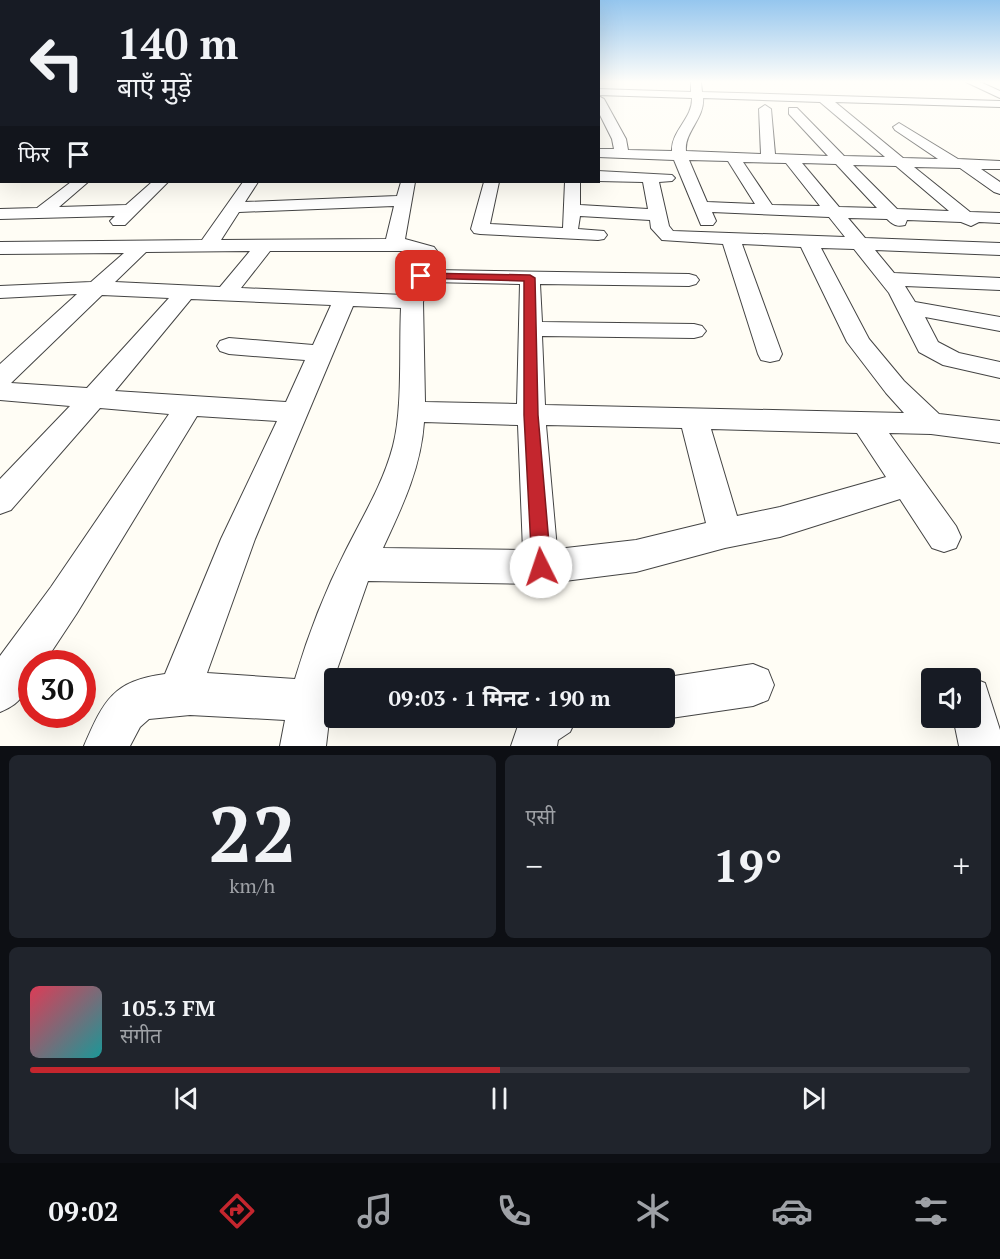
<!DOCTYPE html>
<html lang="hi">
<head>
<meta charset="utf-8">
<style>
	body { margin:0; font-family:"PT Serif","Noto Sans Devanagari",serif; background:#20242c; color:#f1f3f6; height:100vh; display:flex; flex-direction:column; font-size:22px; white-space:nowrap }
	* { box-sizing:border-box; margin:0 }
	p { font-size:20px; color:#9ea1a6 }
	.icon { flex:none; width:33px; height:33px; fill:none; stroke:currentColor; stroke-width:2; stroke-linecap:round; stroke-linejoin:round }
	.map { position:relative; height:746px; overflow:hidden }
	.sheet { display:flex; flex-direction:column; gap:9px; padding:9px; background:#0d0f14; flex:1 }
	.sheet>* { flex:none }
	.top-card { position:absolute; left:0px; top:0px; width:600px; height:183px; box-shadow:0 6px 24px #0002; background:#171b24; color:#f1f3f6; overflow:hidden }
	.buttons { position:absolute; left:921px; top:668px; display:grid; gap:12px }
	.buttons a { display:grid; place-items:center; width:60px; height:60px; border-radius:6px; background:#171b24; box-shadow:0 6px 24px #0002; font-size:30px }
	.speed { position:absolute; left:18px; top:650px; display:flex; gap:12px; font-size:30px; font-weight:700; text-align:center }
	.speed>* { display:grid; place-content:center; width:78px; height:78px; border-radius:50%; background:#171b24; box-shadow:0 6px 24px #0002; line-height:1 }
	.speed .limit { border:9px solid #d22; background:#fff; color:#111 }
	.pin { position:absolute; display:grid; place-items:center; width:51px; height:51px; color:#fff; margin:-26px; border-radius:12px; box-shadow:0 3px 9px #0006 }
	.me { position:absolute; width:66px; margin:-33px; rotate:356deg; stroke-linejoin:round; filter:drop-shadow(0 0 4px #0008) }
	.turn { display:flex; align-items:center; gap:21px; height:126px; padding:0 18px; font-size:27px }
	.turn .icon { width:78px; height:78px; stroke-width:2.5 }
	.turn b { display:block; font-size:42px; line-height:51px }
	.then { display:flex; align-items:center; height:57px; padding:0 18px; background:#0003; gap:12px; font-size:22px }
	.big { font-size:45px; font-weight:700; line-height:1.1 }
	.sheet .tile { flex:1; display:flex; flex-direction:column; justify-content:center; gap:9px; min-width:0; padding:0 21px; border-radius:9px; background:#20242c }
	.sheet .dial { align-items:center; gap:0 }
	.dial b { font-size:78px; line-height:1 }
	.song { display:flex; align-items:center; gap:18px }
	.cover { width:72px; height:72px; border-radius:9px; background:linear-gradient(135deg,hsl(350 70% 55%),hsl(180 70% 35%)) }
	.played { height:6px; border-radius:3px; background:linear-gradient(90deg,#c4262e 50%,#363941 50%) }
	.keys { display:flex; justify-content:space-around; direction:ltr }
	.heat { display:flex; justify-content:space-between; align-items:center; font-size:33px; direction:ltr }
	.sheet .tiles { flex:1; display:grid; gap:9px; grid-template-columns:1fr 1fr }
	.tile:last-child { grid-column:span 2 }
	.trip { position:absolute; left:324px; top:668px; width:351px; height:60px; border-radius:6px; background:#171b24; box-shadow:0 6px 24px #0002; font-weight:700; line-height:60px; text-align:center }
	.tabs { display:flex; height:96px; justify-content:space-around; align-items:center; background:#090b0e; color:#9ea1a6 }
	.tabs .icon { width:42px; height:42px }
	.tabs .active { color:#c4262e }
	.tabs b { font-size:27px; color:#f1f3f6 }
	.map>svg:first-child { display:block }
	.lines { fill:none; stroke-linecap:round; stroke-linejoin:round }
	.minor-casing { stroke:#444; stroke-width:2 }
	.minor { fill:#fff; fill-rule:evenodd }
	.route { fill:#c4262e; stroke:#7f191e; stroke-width:1.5 }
</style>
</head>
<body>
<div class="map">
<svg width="1000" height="746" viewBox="0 0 1000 746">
	<rect width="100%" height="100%" fill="#fffdf5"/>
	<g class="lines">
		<defs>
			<g id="minor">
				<path d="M0 82H2L0 88Z"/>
				<path d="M691 82H701L702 92 1000 101V107L835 102 903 158 938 159 895 130 893 127 899 123 958 159 1000 161V169H981L1000 182V194L994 192 960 168 914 167 970 212 1000 213V223L979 222 971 226 961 222 907 220 905 225C897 227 893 225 887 219L848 218 865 238 1000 243V255L875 250 894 273 1000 278V290L905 286 915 302 1000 317V331L925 317 938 342 959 353 1000 362V378L943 365 919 352 889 293 854 249 821 248 869 339 904 381 939 414 1000 421V443L931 434 889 433 956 526 961 537 956 548 944 552 932 548 900 499 780 537 725 548 636 572 541 584 368 581 334 678 326 746H280L285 720 190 715 149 719 140 727 130 746H84C104 700 113 681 165 674L221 539 277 421 197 416 77 613 44 663H32C32 687 23 703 0 712V656L51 587 169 414 100 408 11 510 0 514V479L70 406 0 400V364L77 294 0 298V286L91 282 124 253 0 254V242L202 240 243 182H258L245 202 397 196 401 182H415L405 239 434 247 437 251 434 270 689 274 696 276 699 280 696 284 689 286 540 284 542 322 694 324 702 326 706 331 702 336 694 338 542 336 545 405 904 413 886 393 847 342 801 247 742 244 782 354 779 360 770 362 761 360 758 354 723 244 662 240 651 228 650 220 580 216 578 229 604 231 607 235 604 239 598 240 480 234 474 233 471 229 484 182H499L490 224 563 228 565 182H580V205L648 209 643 182 598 181V171L672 175 675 178 672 181 659 182 669 226 673 231 845 237 829 217 712 212 716 221 713 225H701L674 160 598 157V149H614L612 139 598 111V96L604 99 626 139 628 150 672 151C671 131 693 118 692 98L598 95V89L691 92ZM703 98 820 102 885 157 844 156 797 108H789V114L828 156 775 154 771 109 765 105 759 109 761 154 686 151C684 132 705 118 703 98ZM689 160 728 161 755 204 707 202ZM743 162 786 163 820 206 772 205ZM802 163 836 164 877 208 839 207ZM853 165 896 166 949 211 897 209ZM394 206 386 239 221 240 239 212ZM250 251 220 287 115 282 146 252ZM270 251H408L417 254 414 270 404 295 241 288ZM430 282 520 284 517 404 425 402 423 302ZM102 295 169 298 87 388 11 383ZM191 299 331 305 313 345 229 338 220 341 217 346 220 351 229 354 305 360 286 402 115 391ZM353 306 401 308C399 348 403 409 393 446 383 484 363 516 346 550 325 591 308 635 295 679L207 673 255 539ZM424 422 518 425 523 550 383 548C402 507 421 468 424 422ZM546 425 682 428 706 523 636 540 557 549ZM711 429 857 433 886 477 780 507 737 516Z"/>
				<path d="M966 82H980L1000 91V98Z"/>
				<rect x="0" y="101" width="2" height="6"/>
				<path d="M2 118V126L0 127V119Z"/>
				<path d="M0 160H2L0 169Z"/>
				<path d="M71 182H88L59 207 126 205 152 182H168L125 225H113L110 221 115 216 0 219V209L37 208Z"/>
				<path d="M753 664 768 670 774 685 768 700 753 706 664 719 659 717H664V678H661Z"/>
				<path d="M970 677 985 683 1000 730V746H959L953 717H970V678H967Z"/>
				<path d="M521 717H577L570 732 558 740 557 746H511Z"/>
			</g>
		</defs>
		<use href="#minor" class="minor-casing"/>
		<use href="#minor" class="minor"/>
	</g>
	<linearGradient id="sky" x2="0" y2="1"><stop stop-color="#95c6ee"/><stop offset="0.44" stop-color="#fffefa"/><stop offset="1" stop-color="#fffefa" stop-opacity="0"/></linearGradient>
	<rect width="1000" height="186" fill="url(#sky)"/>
	<path class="route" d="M421 273 530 275 535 278 538 415 551 567 548 573 541 576 534 573 532 567 524 415V281L417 278 416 276Z"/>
</svg>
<div class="buttons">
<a><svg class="icon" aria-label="sound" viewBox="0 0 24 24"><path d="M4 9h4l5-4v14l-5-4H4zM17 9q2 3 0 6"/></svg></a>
</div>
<div class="speed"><div class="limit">30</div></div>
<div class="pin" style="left:421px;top:276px;background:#d93025"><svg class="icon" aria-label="arrive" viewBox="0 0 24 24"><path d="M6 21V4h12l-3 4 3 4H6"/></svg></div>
<svg class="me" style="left:541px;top:567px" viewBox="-20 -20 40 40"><circle r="19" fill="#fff"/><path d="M0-13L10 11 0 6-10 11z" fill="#c4262e"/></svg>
<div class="trip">09:03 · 1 मिनट · 190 m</div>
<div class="top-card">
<div class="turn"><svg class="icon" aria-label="left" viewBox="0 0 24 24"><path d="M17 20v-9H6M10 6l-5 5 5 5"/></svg><div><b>140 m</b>बाएँ मुड़ें</div></div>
<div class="then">फिर<svg class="icon" aria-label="arrive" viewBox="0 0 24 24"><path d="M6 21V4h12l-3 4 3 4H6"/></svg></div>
</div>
</div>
<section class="sheet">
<div class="tiles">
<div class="tile dial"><b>22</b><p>km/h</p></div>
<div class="tile"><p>एसी</p>
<div class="heat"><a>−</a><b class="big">19°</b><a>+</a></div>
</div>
<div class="tile">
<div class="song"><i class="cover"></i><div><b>105.3 FM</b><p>संगीत</p></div></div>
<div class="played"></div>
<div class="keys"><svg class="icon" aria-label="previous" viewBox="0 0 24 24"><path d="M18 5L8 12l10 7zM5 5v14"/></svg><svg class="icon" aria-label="pause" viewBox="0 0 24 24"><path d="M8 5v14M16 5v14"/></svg><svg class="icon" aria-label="next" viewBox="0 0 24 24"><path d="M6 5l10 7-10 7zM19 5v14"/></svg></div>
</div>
</div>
</section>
<nav class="tabs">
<b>09:02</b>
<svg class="icon active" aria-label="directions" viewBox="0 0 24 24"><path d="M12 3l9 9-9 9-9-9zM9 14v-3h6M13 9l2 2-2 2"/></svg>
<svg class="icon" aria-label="music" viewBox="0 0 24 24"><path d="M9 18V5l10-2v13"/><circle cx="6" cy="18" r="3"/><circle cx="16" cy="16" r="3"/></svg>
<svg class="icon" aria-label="phone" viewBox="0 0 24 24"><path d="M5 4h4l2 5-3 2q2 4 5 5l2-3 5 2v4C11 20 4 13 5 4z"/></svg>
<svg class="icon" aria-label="climate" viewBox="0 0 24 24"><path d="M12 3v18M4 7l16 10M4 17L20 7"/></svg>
<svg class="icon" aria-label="car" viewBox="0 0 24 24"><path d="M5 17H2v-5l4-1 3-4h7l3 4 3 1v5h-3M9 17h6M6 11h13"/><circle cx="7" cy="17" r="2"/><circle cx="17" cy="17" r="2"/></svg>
<svg class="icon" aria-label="filters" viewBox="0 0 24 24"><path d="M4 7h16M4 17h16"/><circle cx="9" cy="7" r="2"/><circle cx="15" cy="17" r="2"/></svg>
</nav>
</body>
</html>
